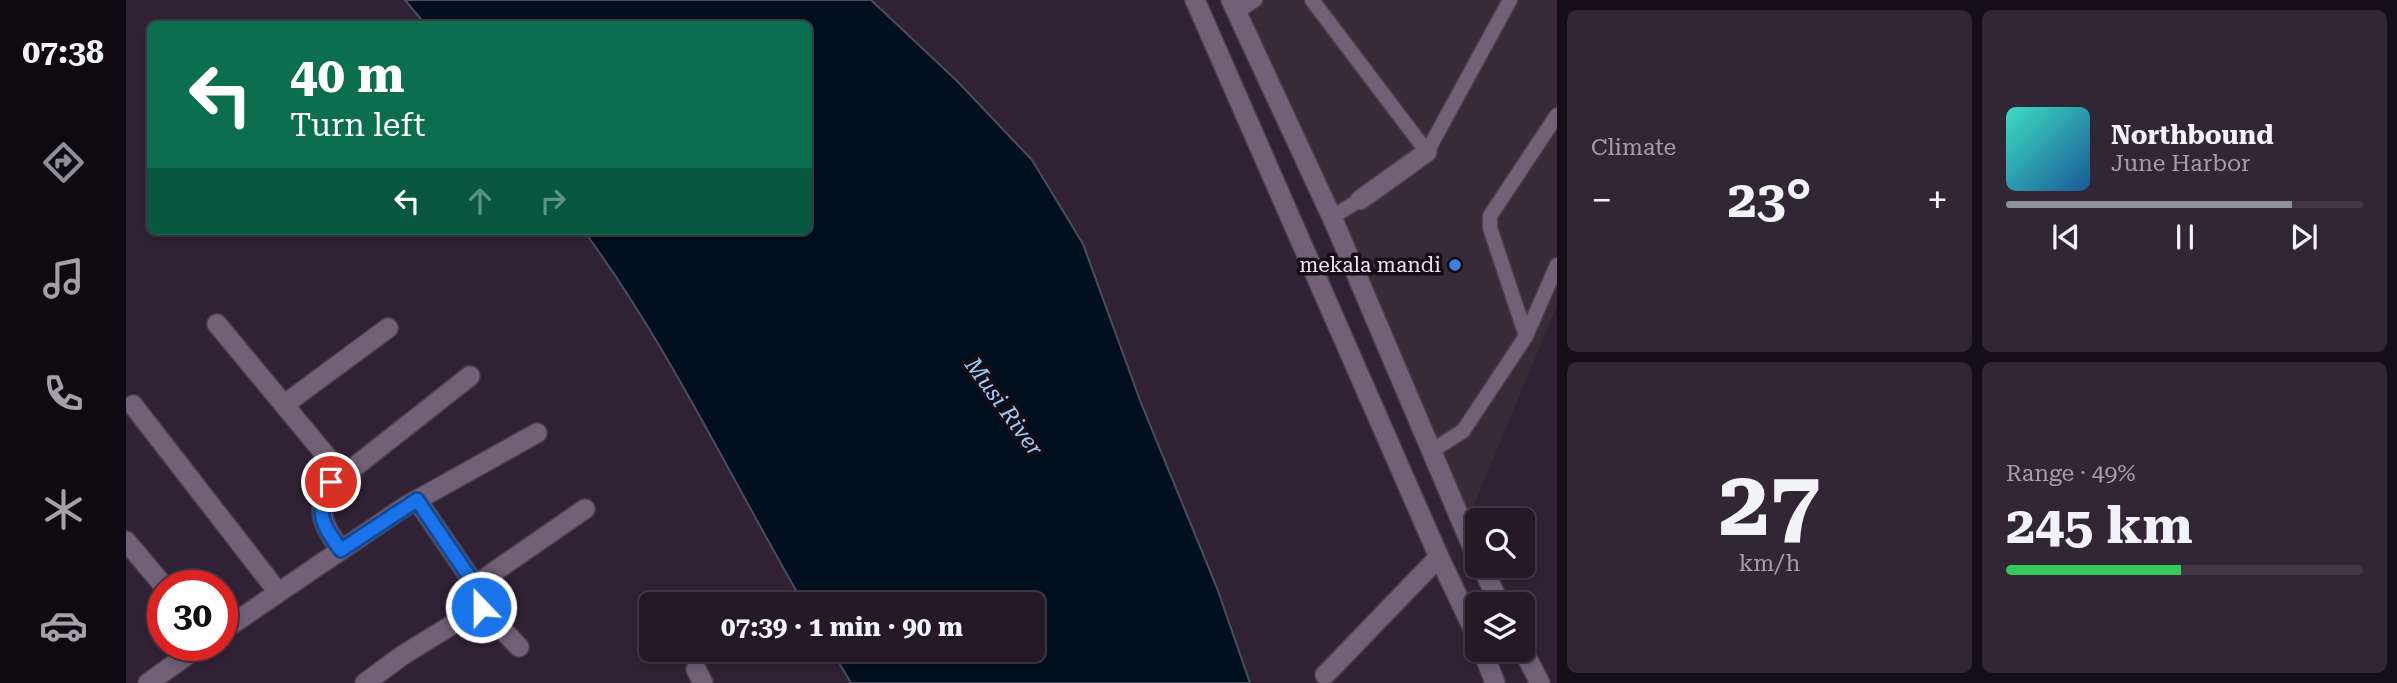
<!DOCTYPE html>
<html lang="en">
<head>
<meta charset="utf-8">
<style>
	body { margin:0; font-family:"Roboto Serif",serif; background:#312634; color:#f1f3f6; height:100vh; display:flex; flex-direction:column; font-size:26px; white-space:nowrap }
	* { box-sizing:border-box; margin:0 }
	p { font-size:23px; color:#a3a0a8 }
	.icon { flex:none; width:38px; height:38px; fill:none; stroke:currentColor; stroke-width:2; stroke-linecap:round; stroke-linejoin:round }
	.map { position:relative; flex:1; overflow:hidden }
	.sheet { display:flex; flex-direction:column; gap:10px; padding:10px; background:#140e16; width:840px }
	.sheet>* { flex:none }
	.banner { position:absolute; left:21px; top:21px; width:665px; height:214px; border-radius:10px; box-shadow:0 4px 10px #0003,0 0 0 2px #423845; background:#0b6e4f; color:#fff; overflow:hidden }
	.buttons { position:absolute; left:1339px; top:508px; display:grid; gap:14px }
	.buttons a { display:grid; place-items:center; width:70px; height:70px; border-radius:10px; background:#251928; box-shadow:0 4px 10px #0003,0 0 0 2px #423845; font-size:35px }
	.speed { position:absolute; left:21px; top:570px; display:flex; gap:14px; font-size:35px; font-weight:700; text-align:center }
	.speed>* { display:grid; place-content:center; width:91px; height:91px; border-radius:50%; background:#251928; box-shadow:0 4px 10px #0003,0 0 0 2px #423845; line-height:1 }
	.speed .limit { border:10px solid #d22; background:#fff; color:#111 }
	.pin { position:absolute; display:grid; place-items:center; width:60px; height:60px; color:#fff; margin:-30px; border:4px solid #fff; border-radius:50%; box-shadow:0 2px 7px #0007 }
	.me { position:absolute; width:77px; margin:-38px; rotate:338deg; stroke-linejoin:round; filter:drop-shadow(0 0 5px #0008) }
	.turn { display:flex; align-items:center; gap:24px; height:147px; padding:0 28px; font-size:32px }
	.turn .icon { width:91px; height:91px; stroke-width:2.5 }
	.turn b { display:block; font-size:49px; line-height:60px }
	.lanes { display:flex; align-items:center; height:66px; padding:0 28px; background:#0003; justify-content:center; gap:35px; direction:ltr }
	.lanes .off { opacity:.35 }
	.big { font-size:52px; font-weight:700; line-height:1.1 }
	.sheet .widget { flex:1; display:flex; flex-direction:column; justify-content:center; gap:10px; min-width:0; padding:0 24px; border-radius:10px; background:#312634 }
	.sheet .dial { align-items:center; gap:0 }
	.dial b { font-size:91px; line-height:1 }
	.song { display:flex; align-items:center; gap:21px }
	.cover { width:84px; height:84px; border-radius:10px; background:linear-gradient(135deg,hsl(170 70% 55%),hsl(210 70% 35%)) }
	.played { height:7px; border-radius:4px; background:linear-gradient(90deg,#8c9099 80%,#423845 80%) }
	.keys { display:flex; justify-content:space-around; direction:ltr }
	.heat { display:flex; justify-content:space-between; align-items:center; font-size:38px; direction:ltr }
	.charge { height:10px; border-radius:5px; background:linear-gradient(90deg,#34c759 49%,#423845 0) }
	.sheet .tiles { flex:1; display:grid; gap:10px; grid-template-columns:repeat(2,1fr) }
	.trip { position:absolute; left:513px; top:592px; width:406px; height:70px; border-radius:10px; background:#251928; box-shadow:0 4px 10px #0003,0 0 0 2px #423845; font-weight:700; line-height:70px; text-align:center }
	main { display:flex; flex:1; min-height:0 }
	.menu { display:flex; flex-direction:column; width:126px; justify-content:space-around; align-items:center; background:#0f0a10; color:#a3a0a8 }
	.menu .icon { width:49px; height:49px }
	.menu .selected { color:#8c9099 }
	.menu b { font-size:32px; color:#f1f3f6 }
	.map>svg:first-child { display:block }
	.commercial { fill:#382a37 }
	.water { fill:#020f1e; stroke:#484e5d; stroke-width:2 }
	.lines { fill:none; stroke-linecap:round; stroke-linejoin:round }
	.service-casing { stroke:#4b3e4f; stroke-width:17 }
	.minor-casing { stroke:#4b3e4f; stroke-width:22 }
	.tertiary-casing { stroke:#4b3e4f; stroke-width:22 }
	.service { stroke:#726077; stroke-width:14 }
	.minor { stroke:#726077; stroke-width:19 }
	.tertiary { stroke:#726077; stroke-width:19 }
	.route-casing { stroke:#114b97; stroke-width:18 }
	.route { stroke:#1a73e8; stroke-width:12 }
	.shop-dot { fill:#3f7fe0; stroke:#150e17; stroke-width:2.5 }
	.labels { text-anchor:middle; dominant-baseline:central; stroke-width:7; stroke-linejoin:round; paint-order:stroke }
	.poi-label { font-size:21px; fill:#ece2f0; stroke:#150e17; text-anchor:end }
	.water-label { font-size:23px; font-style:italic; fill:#a0ccf7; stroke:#150e17 }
</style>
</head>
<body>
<main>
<nav class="menu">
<b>07:38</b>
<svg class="icon selected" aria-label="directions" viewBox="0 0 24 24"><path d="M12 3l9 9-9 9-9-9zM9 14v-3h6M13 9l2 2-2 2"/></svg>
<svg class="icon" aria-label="music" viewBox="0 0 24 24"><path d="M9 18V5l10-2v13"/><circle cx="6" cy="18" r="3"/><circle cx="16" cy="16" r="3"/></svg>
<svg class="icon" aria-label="phone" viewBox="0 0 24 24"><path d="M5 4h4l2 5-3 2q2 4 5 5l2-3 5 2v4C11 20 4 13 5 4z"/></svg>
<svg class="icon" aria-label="climate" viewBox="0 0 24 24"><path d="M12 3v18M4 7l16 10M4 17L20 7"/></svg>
<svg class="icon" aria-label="car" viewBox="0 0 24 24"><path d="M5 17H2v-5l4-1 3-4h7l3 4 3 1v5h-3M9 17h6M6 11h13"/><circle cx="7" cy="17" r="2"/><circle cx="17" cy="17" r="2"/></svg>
</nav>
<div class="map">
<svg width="1431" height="683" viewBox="0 0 1431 683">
	<rect width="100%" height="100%" fill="#312135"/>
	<path class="commercial" d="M1123 0H1431V306L1337 531 1109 9Z"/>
	<path class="water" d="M279 0H745L831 81 906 160 957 244 1015 403 1091 588 1124 683H725L705 649H906V604H678C605 479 544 348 458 231H682V24H299Z"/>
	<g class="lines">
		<defs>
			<g id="service">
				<path d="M1186 0 1301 152 1384 0"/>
				<path d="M1111 12 1129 0"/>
				<path d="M1206 217 1234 200"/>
				<path d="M1400 336 1364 228V216L1431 115"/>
				<path d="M1304 452 1337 431 1400 336 1431 265"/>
			</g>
			<g id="minor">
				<path d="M1234 200 1301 152"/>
				<path d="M91 324 217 476 344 376"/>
				<path d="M159 404 262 328"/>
				<path d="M7 405 152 592"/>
				<path d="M211 470C191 506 190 517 215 550"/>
				<path d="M291 500 349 585 352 596"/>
				<path d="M0 541 38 586"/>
				<path d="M349 585 459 509"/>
				<path d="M96 631 280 506 411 433"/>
				<path d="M570 669 577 683"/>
				<path d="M1199 675 1313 557"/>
				<path d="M22 683 74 646"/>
				<path d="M239 683 277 655 355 607 393 647"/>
			</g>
			<g id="tertiary">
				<path d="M1069 0 1313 557 1351 637"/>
				<path d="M1105 0 1209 224 1351 558"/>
				<path d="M1355 565 1374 604"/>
				<path d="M1396 648 1414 683"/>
				<path d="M1356 649 1369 683"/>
			</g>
		</defs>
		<use href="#service" class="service-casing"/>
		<use href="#minor" class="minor-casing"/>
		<use href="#tertiary" class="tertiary-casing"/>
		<use href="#service" class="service"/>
		<use href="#minor" class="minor"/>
		<use href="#tertiary" class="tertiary"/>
	</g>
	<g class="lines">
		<defs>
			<path id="route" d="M205 482C189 512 195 524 215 550L291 500 349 585 355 607"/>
		</defs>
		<use href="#route" class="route-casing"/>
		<use href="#route" class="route"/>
	</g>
	<circle class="shop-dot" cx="1329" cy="265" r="7"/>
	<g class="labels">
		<g class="poi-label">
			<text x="1315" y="265">mekala mandi</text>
		</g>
		<g class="water-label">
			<text transform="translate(878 407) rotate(54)">Musi River</text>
		</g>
	</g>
</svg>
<div class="buttons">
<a><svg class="icon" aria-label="search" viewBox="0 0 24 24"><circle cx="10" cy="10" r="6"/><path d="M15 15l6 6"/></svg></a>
<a><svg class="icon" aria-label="layers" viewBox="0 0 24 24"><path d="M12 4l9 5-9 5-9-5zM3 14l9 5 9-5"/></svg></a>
</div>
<div class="speed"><div class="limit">30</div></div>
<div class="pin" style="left:205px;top:482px;background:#d93025"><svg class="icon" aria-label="arrive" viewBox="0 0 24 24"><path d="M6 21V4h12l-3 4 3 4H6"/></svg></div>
<svg class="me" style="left:355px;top:607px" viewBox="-20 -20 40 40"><circle r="17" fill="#1a73e8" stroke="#fff" stroke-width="3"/><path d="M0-11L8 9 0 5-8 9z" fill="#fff"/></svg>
<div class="trip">07:39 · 1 min · 90 m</div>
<div class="banner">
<div class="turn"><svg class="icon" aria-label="left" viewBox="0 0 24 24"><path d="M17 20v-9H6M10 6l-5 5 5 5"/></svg><div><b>40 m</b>Turn left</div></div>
<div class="lanes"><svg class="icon" aria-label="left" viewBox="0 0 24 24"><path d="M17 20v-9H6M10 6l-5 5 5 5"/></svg><svg class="icon off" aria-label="ahead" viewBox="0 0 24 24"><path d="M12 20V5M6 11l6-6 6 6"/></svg><svg class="icon off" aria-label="right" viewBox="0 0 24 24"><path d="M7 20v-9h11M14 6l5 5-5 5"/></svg></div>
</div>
</div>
<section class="sheet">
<div class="tiles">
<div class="widget"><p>Climate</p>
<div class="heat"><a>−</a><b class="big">23°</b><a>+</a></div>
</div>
<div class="widget">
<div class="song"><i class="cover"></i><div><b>Northbound</b><p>June Harbor</p></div></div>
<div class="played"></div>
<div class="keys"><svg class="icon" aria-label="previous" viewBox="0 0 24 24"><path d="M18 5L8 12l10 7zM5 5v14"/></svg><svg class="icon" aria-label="pause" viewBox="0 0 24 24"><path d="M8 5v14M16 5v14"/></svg><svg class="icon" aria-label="next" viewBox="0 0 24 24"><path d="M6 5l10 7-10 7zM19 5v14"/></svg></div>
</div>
<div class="widget dial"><b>27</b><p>km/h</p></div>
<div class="widget"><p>Range · 49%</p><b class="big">245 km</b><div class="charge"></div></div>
</div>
</section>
</main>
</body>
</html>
